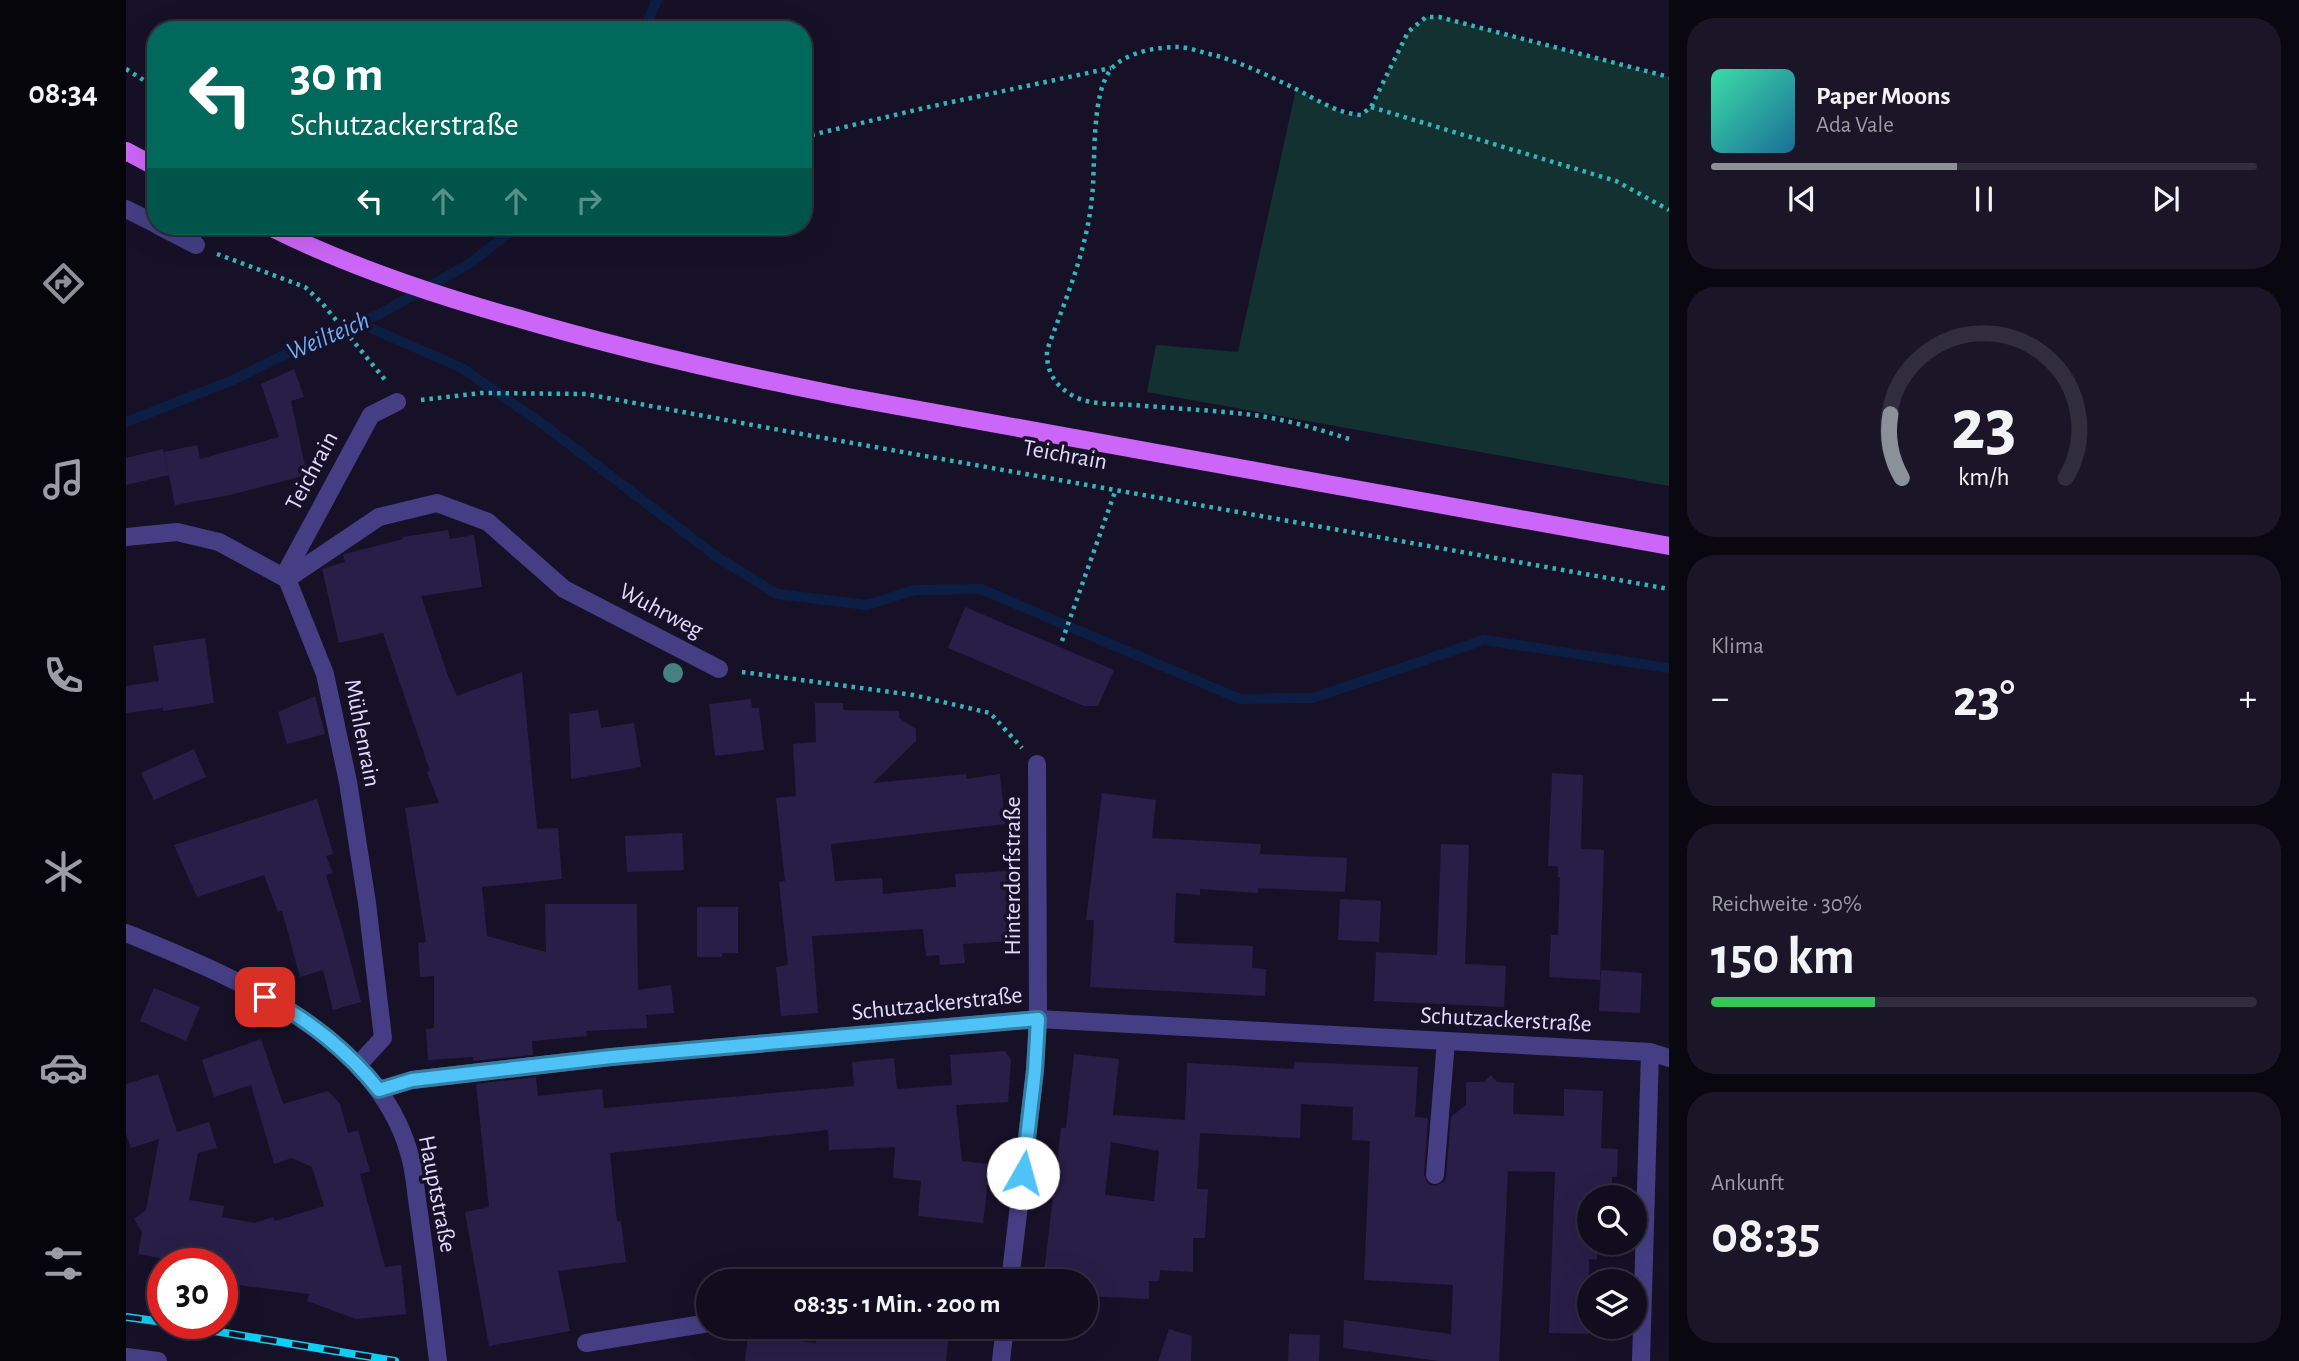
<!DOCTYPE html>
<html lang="de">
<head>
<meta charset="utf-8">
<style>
	body { margin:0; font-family:"Alegreya Sans",sans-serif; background:#1a1627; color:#f1f3f6; height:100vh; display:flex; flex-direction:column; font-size:26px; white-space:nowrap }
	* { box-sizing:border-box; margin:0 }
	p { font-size:23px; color:#9c9ca4 }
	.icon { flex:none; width:38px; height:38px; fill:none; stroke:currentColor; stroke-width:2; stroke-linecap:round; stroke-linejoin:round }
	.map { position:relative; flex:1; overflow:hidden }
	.drawer { display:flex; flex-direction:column; gap:18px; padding:18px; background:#090710; width:630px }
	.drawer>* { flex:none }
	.top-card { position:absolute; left:21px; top:21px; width:665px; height:214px; border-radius:28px; box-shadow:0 7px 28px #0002,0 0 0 2px #302d3c; background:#00695c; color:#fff; overflow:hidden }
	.tools { position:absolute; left:1451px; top:1185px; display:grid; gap:14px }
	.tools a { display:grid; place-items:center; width:70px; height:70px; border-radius:50%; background:#110d1e; box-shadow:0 7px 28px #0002,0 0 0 2px #302d3c; font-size:35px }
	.speed { position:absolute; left:21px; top:1248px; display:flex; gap:14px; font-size:35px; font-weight:700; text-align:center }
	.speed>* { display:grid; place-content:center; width:91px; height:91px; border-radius:50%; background:#110d1e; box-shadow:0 7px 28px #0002,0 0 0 2px #302d3c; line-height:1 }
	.speed .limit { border:10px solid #d22; background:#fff; color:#111 }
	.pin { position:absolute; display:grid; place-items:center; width:60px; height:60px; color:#fff; margin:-30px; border-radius:14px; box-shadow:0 4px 10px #0006 }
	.me { position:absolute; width:77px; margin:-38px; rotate:7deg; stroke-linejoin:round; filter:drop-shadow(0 0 5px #0008) }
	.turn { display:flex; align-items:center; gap:24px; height:147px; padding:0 28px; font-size:32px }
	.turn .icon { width:91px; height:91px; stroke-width:2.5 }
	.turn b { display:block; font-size:49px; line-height:60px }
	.lanes { display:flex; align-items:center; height:66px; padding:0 28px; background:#0003; justify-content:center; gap:35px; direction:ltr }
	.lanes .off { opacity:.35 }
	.big { font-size:52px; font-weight:700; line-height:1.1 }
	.drawer .widget { flex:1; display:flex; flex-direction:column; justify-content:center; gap:10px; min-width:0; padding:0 24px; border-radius:28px; background:#1a1627 }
	.drawer .dial { align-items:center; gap:0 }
	.dial svg { height:182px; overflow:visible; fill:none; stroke:#302d3c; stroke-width:7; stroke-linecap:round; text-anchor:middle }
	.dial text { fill:#f1f3f6; stroke:none }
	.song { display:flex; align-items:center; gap:21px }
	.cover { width:84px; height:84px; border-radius:10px; background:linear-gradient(135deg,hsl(160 70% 55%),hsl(200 70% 35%)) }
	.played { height:7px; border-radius:4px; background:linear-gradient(90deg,#8c9099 45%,#302d3c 45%) }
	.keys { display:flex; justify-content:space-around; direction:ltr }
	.heat { display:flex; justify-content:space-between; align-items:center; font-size:38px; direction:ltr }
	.charge { height:10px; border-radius:5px; background:linear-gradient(90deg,#34c759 30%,#302d3c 0) }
	.trip { position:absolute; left:570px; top:1269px; width:402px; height:70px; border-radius:35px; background:#110d1e; box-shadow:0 7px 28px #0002,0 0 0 2px #302d3c; font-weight:700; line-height:70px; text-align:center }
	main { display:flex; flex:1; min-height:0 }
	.tabs { display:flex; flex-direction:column; width:126px; justify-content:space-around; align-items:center; background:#07050c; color:#9c9ca4 }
	.tabs .icon { width:49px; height:49px }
	.tabs .on { color:#8c9099 }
	.tabs b { font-size:32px; color:#f1f3f6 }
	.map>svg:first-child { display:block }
	.green { fill:#143132 }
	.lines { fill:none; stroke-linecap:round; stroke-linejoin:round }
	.stream { stroke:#0d1e45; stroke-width:10 }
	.building { fill:#291e48; fill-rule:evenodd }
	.path { stroke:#36b5b6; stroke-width:4.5; stroke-dasharray:3.5 5; stroke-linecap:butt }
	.minor { stroke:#463e85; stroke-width:18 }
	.major { stroke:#cc66f9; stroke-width:18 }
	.rail-casing { stroke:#0fcef5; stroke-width:8 }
	.rail { stroke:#171128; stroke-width:5; stroke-dasharray:16; stroke-linecap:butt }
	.tree { fill:#44817f }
	.route-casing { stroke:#337fa1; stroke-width:18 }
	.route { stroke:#4fc3f7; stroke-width:12 }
	.labels { text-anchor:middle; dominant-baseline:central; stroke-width:7; stroke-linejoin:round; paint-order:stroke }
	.street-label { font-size:24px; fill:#e0dafd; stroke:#171128 }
	.water-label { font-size:26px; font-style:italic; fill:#6daef9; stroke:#171128 }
</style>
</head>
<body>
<main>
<nav class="tabs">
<b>08:34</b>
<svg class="icon on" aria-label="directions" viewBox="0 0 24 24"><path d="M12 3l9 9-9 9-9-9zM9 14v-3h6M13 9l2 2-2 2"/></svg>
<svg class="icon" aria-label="music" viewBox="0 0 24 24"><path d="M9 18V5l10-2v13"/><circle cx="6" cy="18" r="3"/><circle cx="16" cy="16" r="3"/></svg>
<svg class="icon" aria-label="phone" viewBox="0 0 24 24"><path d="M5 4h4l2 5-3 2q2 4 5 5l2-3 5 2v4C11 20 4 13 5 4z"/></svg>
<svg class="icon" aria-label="climate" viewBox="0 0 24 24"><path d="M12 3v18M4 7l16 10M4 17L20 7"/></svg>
<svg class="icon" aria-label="car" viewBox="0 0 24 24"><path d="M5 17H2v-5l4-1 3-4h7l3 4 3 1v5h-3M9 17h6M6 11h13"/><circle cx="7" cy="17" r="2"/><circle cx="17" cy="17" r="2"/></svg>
<svg class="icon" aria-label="filters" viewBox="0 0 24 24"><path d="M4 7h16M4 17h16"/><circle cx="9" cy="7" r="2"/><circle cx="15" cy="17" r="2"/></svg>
</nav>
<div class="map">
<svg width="1543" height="1361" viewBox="0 0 1543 1361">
	<rect width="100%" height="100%" fill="#171128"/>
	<path class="green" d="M1300 17H1313L1543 77V486L1021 392 1030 345 1112 352 1170 89 1218 114 1235 115 1245 107 1282 32Z"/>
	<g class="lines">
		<g class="stream">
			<path d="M518 30 531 0"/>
			<path d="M231 322 336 368 418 425 591 557 651 594 741 605 789 590 855 589 1114 699 1187 698 1358 640 1543 668"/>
			<path d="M0 422 107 380 201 334 252 315 346 262 391 226"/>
		</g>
	</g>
	<g class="building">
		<path d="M168 369 178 397 165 401 181 475 104 495 49 505 38 452 71 445 74 459 153 437 135 384Z"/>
		<path d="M37 449 43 475 0 485V458Z"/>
		<path d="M322 530 324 539 348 535 356 587 295 596 322 676 331 696 396 672 411 829 432 828 436 879 356 887 361 936 420 952 419 904H511L512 990 545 985 548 1013 520 1015 521 1028 460 1031 461 1036 406 1041 407 1055 347 1061V1057L302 1060 300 1029 308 1028V976L294 977 292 943 300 942 279 808 313 803 301 772 304 771 257 633 213 643 196 569 219 562 217 555 219 554 277 539V537Z"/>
		<path d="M839 607 988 670 972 706H958L822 648Z"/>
		<path d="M79 638 88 703 37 711V708L0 713V686L33 681 27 646Z"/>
		<path d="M189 696 199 734 161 744 152 712Z"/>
		<path d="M625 699 626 708H633L638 750 589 756 583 704Z"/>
		<path d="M689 703H717V710L773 711V718L790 729V741L747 783 841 774 840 779 874 774 879 824 705 844 709 881 756 878 757 894 830 887 829 874 883 871 888 941 837 944 839 963 814 965 813 955 800 956 797 929 686 936 692 1013 655 1016 650 967 662 965 653 882 659 881 650 798 670 796 667 744 690 742Z"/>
		<path d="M472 710 475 728 508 723 515 767 445 779 443 714Z"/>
		<path d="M68 749 80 777 28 800 15 773Z"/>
		<path d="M1426 773 1457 775 1455 849 1478 850 1474 980 1423 977 1425 935H1432L1434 877H1432V866H1422Z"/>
		<path d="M976 793 1030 800 1026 838 1135 844 1134 854 1221 858 1219 892 1132 888V893L1074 889V895L1050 893 1048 943 1127 946 1126 968 1140 969 1139 996 964 987 968 920H960Z"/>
		<path d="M191 799 207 854 200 856 207 873 200 875 217 932 235 1002 207 1010 197 970 174 977 156 911 152 912 138 875 71 897 48 845Z"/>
		<path d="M556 833 558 870 501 872 499 836Z"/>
		<path d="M1315 844 1343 845 1339 964 1380 966 1378 1007 1248 1001 1250 952 1311 955Z"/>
		<path d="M1214 899 1255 901 1253 942 1212 940Z"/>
		<path d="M571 907H612V953H596V957H571Z"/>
		<path d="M1475 970 1516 973 1514 1013 1473 1011Z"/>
		<path d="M28 988 74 1007 60 1041 14 1021Z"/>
		<path d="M135 1039 157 1104 202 1091 214 1104 222 1133 232 1130 244 1171 234 1174 259 1267 275 1265 280 1314 230 1319 181 1301 183 1294 96 1283V1264H67L12 1254 16 1232 8 1219 20 1210 33 1139 5 1148 0 1133V1084L32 1074 51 1132 83 1122 91 1148 72 1153 63 1200 98 1206 96 1217 128 1223 147 1217 149 1221 198 1206 186 1167 166 1158 148 1164 125 1085 88 1097 76 1060Z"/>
		<path d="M879 1051 885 1060 882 1102 830 1105 836 1161 864 1164 857 1223 792 1216 795 1181 767 1178 769 1147 703 1150 702 1130 484 1153 491 1222 495 1221 500 1262 432 1271 444 1331 363 1346 339 1212 363 1207 350 1084 410 1077 412 1096 476 1089 478 1108 728 1086 726 1062 768 1058 771 1089 826 1085 824 1055Z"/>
		<path d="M948 1054 993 1059 987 1115 1059 1120 1061 1063 1168 1069 1169 1062 1292 1067 1289 1117 1302 1118 1298 1175 1302 1184 1309 1186 1318 1182 1320 1177 1325 1117 1340 1105V1082H1358L1365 1075 1371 1082 1388 1083 1387 1114 1438 1116V1089L1477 1091 1475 1148 1492 1149 1491 1177H1486V1197H1463V1242H1471V1260L1463 1259V1334L1423 1333 1429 1172 1382 1171 1373 1361H1313L1217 1348 1218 1320 1325 1334 1327 1285 1238 1280 1244 1141 1226 1140 1227 1107 1175 1104 1174 1138 1074 1133 1071 1189H1082L1079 1238H1067V1272L1034 1270 1033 1281H1023V1299L961 1296V1281H917L935 1128H940ZM985 1142 1033 1151 1028 1201 979 1195Z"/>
		<path d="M692 1326 773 1334 774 1326H824L820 1361H619L622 1335 690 1343Z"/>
		<path d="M1043 1329 1066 1336 1065 1361H1032Z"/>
		<path d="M1163 1334 1194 1335 1193 1361H1162Z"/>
	</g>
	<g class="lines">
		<g class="path">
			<path d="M0 69 30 88"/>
			<path d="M1245 107 1490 181 1543 210"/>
			<path d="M677 137 798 108 985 68"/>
			<path d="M91 254 179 287 196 303 260 381"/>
			<path d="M295 400 355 393 460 394 659 431 1543 589"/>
			<path d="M1223 439C1189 428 1155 418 1119 414 1082 410 1044 408 1007 405 989 404 966 405 949 397 929 386 920 372 921 350 939 301 961 250 966 197 970 165 964 90 987 67 1002 52 1031 47 1052 47 1063 47 1077 53 1088 55 1117 63 1145 77 1172 90 1193 101 1211 113 1235 115L1245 107 1282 32 1300 17H1313L1543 77"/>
			<path d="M936 641 990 489"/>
			<path d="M616 672 787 695 864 713 896 748"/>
		</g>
		<g class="minor">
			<path d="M0 209 30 224"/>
			<path d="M33 226 70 245"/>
			<path d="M0 537 51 532 93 542 161 579 199 674 222 782 241 903 257 1038 233 1064"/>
			<path d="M158 576 245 415 271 402"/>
			<path d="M161 579 253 517 311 503 362 522 438 589 593 669"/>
			<path d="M0 933C107 977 255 1035 285 1160 289 1177 290 1195 293 1213 300 1262 306 1311 312 1361"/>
			<path d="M253 1090 286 1080 485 1057 912 1019 1524 1052 1543 1058"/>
			<path d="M1309 1175 1320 1041"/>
			<path d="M853 1281 885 1276"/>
			<path d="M884 1281 909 1070 912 1019 911 764"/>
			<path d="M460 1343 583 1323"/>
			<path d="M0 1357 32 1361"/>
			<path d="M875 1361 879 1326"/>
			<path d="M1515 1361 1524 1052"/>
		</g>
		<g class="major">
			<path d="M0 151 30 167"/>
			<path d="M142 226C221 266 305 294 391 318 500 350 610 375 722 397L1543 546"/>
		</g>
		<defs>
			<g id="rail">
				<path d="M0 1317 37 1322"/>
				<path d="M40 1323 269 1361"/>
			</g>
		</defs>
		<use href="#rail" class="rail-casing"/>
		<use href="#rail" class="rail"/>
	</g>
	<circle class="tree" cx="547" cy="673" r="10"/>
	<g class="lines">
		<defs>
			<path id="route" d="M139 997C182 1019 223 1052 253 1090L286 1080 485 1057 912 1019 909 1070 897 1173"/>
		</defs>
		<use href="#route" class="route-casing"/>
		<use href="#route" class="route"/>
	</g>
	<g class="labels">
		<g class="street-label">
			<text transform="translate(939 455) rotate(10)">Teichrain</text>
			<text transform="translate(186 471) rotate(-62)">Teichrain</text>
			<text transform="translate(535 611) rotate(28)">Wuhrweg</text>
			<text transform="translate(236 733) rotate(79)">Mühlenrain</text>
			<text transform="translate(887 876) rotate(-90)">Hinterdorfstraße</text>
			<text transform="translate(811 1004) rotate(-6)">Schutzackerstraße</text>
			<text transform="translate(1380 1020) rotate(3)">Schutzackerstraße</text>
			<text transform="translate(311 1194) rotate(79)">Hauptstraße</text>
		</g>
		<g class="water-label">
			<text transform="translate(202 336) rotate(-23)">Weilteich</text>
		</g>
	</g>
</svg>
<div class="tools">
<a><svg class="icon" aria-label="search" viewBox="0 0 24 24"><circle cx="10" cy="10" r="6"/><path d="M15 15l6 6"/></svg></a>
<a><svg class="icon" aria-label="layers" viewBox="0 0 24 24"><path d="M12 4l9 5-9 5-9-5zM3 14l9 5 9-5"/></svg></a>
</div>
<div class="speed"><div class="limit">30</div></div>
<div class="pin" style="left:139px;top:997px;background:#d93025"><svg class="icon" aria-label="arrive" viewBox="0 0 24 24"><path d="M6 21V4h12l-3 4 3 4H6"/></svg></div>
<svg class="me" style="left:897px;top:1173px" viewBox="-20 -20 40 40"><circle r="19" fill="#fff"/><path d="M0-13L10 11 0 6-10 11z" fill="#4fc3f7"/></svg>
<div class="trip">08:35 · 1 Min. · 200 m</div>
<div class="top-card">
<div class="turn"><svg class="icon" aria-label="left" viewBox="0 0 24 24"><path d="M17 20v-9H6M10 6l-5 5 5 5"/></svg><div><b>30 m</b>Schutzackerstraße</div></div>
<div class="lanes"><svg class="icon" aria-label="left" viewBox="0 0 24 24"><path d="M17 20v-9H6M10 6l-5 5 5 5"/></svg><svg class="icon off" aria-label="ahead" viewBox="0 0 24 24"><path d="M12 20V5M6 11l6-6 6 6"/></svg><svg class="icon off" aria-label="ahead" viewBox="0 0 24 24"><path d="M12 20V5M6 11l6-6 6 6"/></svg><svg class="icon off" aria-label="right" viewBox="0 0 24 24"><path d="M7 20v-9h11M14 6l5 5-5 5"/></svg></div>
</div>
</div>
<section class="drawer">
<div class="widget">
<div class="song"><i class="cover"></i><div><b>Paper Moons</b><p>Ada Vale</p></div></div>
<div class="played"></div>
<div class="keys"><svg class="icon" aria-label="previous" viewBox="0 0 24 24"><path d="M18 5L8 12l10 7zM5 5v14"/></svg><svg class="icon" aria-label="pause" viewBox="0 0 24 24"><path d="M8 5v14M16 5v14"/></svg><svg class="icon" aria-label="next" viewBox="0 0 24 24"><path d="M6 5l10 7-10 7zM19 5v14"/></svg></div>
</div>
<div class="widget dial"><svg viewBox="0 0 100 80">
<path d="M14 69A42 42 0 1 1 86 69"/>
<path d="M14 69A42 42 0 0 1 9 41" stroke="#8c9099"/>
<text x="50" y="56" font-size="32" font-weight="700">23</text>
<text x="50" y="72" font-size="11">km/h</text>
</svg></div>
<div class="widget"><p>Klima</p>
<div class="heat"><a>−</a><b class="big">23°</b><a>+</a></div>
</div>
<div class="widget"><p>Reichweite · 30%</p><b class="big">150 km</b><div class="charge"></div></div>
<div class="widget"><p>Ankunft</p><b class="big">08:35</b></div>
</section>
</main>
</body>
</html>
